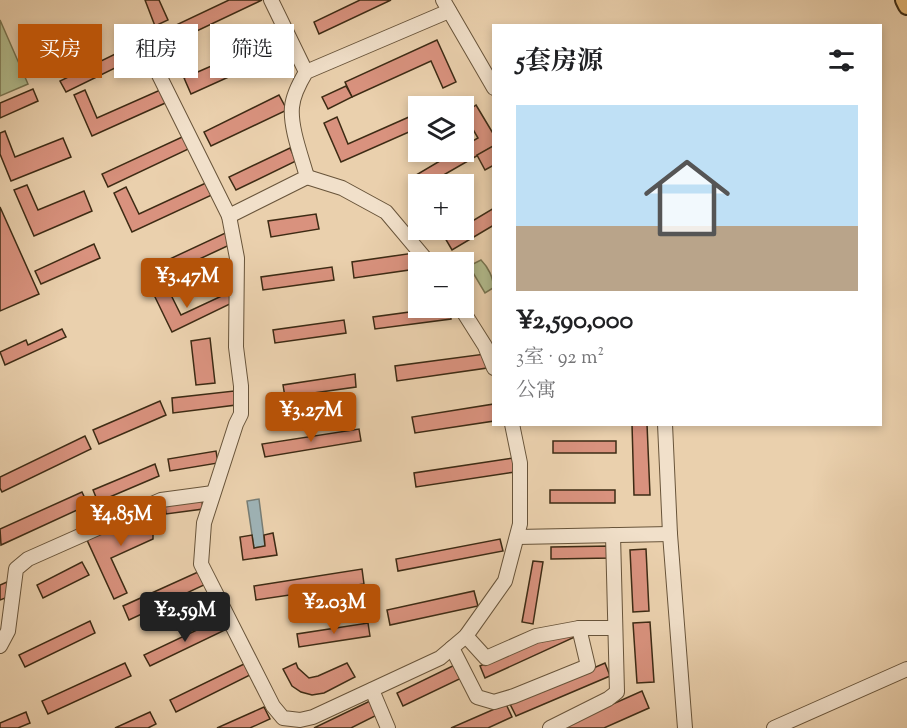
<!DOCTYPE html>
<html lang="zh">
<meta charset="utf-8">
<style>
:root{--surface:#fff;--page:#f6f6f6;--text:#202124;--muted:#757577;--accent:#b45309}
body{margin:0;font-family:"Sorts Mill Goudy","Noto Serif SC",serif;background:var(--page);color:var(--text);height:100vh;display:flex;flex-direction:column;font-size:22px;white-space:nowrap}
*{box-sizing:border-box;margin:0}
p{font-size:20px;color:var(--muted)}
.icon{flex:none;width:33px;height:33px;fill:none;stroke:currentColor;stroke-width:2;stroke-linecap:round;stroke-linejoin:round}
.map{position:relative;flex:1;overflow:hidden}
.panel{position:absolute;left:492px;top:24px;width:390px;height:402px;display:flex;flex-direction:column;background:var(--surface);border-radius:0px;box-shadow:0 3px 9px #0003}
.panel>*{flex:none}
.top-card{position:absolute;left:18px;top:24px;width:384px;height:54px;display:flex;gap:12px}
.tools{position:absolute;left:408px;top:96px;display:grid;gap:12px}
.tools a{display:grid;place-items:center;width:66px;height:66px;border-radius:0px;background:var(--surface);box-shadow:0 3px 9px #0003;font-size:30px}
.price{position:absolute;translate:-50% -51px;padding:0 14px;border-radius:6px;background:var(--accent);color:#fff;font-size:20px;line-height:39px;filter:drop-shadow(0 2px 3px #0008)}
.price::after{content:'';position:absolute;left:50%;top:36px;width:18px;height:14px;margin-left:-9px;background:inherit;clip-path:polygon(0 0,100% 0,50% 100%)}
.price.current{background:#222;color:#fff}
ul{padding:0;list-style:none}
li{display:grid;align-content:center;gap:12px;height:318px;padding:0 24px}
li span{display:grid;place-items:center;height:186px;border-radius:0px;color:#555}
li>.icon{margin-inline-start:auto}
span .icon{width:108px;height:108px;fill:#fffc;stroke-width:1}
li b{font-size:26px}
h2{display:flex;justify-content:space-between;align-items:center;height:72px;padding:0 24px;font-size:26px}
.pill{padding:0 21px;border-radius:0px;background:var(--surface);box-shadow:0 3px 9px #0003;font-size:21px;line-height:54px}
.pill.current{background:var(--accent);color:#fff}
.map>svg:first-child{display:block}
.green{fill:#b2bc8d;stroke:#787450;stroke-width:1.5}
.water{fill:#9eb3b6;stroke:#777d75;stroke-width:1.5}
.building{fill:#d9927e;stroke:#3d2b14;stroke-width:1.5}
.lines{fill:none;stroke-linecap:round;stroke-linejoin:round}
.minor-casing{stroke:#68543a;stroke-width:16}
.major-casing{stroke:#3d2b14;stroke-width:20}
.minor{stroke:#f1e0ca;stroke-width:14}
.major{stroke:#e5b876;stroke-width:16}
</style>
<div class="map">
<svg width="907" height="728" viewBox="0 0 907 728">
<rect width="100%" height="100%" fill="#ead0ad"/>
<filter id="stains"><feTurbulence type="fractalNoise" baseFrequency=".00333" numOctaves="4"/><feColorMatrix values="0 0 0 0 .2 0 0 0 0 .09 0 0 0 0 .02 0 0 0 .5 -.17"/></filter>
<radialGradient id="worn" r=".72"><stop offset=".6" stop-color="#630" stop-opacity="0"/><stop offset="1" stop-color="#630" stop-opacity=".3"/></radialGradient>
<g class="green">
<polygon points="0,20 28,84 0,96"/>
<path d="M481,260C488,267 494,278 493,288L485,293L469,266Z"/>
</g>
<polygon class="water" points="259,499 265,546 254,548 247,501"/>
<g class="building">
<polygon points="145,0 159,0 168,20 155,26"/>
<polygon points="229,0 262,0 163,47 157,34"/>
<polygon points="360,0 391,0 319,34 314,22"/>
<polygon points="287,33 293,48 191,94 184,78"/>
<polygon points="150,37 156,48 66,92 60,81"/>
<polygon points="437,40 456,82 443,88 431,61 352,97 345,82"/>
<polygon points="346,86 352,97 328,109 322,97"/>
<polygon points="167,87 172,100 92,136 74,95 85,90 97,118"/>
<polygon points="33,89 38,101 0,118 0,103"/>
<polygon points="279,95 287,110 211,146 204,132"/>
<polygon points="476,105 494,135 494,146 428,184 418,184 418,191 411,178 455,152 464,152 464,146 478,138 464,114"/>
<polygon points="418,113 418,128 341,162 324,123 337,117 348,144"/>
<polygon points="5,131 15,157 63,138 71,157 11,181 0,154 0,133"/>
<polygon points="193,132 199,144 108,187 102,174"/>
<polygon points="493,146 494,165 485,170 477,155"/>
<polygon points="290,148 296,161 236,190 229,177"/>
<polygon points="208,182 214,194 132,232 114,193 126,187 139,214"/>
<polygon points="27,185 38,210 84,191 92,211 34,236 14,190"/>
<polygon points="0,207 39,294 0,311"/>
<polygon points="494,208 494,225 452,250 445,238 458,230 464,230 464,226"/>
<polygon points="316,214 319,229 271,237 268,221"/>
<polygon points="236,228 238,241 148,283 142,272"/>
<polygon points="94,244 100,258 41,284 35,271"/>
<polygon points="414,253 416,269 354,278 352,262"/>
<polygon points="332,267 334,280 263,290 261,277"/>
<polygon points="167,287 181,315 228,293 232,303 172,332 153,293"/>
<polygon points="439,308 450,308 451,319 375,329 373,317"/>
<polygon points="344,320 346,333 275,343 273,330"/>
<polygon points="62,329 66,337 5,365 0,352 26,340 28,345"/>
<polygon points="210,338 215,383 196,385 191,341"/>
<polygon points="485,354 487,368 397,381 395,366"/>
<polygon points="355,374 356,387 285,397 283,385"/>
<polygon points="234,391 236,405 173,413 172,398"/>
<polygon points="160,401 166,415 99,444 93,430"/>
<polygon points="494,404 494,421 415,433 412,417"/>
<polygon points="632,424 647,424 650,495 634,495"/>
<polygon points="359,429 361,441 265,457 262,444"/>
<polygon points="85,436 91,449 2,492 0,488 0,477"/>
<rect x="553" y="441" width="63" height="12"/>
<polygon points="216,451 218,463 170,471 168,459"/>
<polygon points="513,458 515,472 416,487 414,473"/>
<polygon points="155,464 159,476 98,502 93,490"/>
<rect x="550" y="490" width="65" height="13"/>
<polygon points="82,492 88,505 1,545 0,529"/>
<polygon points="201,493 203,509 166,514 164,498"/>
<polygon points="154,515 161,524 153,530 153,539 111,558 127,593 114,599 87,540 139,516"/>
<polygon points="273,533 277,555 243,560 240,537 252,535 254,548 265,546 264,535"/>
<polygon points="500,539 503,551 398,571 396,559"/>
<polygon points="612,546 612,558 551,559 551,547"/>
<polygon points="646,549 649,611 633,612 630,550"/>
<polygon points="533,561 543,562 533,624 522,622"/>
<polygon points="82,562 89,575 43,598 37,585"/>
<polygon points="362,569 364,584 256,600 254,586"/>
<polygon points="198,572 204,585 129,620 123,606"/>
<polygon points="7,582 13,595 0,600 0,585"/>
<polygon points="474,591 478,606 390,625 387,610"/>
<polygon points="220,619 225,630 150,666 144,655"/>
<polygon points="90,621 95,633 25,667 19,655"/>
<polygon points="650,622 654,682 637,683 633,623"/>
<polygon points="368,623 370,636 299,647 297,634"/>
<polygon points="571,625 577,636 485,678 480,666"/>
<polygon points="465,660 472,673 403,706 397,693"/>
<polygon points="125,663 131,676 48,714 42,701"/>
<polygon points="296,663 298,668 309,678 318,676 347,663 355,677 324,693 312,695 301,692 292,686 283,669"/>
<polygon points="605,663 610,676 516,716 510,704"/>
<polygon points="244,664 250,675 176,712 170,700"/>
<polygon points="642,691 649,708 604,728 559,728"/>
<polygon points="370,701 377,715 351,728 314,728"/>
<polygon points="506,704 512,717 488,728 451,728"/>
<polygon points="264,707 270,719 250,728 217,728"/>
<polygon points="26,712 30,723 18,728 0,728 0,723"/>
<polygon points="150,712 156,724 148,728 115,728"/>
</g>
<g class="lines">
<g class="minor-casing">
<g id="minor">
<polyline points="271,0 306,72"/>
<polyline points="443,0 494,88"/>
<path d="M155,67L229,216L307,177C302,158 290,128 292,107C293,95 300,82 306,72L449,11"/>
<polyline points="307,177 342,188 386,212 428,262"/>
<polyline points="229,216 237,258 236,347 241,386 241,414 236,424 204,523 201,564 273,706 283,718 300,720 313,717 440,658 466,636 505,581 520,524 520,463 512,424"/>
<polyline points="461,308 485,346 494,368"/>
<polyline points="665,424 670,534 685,728"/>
<polyline points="517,537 670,534"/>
<polyline points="466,636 486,658 536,636 579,628"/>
<polyline points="0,646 8,631 16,569 28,559 161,500 213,493"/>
<polyline points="452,648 477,697 494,702 514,696 588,666 579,628 614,628"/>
<polyline points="372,690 388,728"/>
<polyline points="550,728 608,699 617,692 613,535"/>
<polyline points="774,728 907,669"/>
</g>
</g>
<g class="major-casing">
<polyline id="major" points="904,0 907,6"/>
</g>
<use href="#minor" class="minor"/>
<use href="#major" class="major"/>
</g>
<rect width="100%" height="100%" filter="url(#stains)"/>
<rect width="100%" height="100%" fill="url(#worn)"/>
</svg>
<div class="tools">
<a><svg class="icon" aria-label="layers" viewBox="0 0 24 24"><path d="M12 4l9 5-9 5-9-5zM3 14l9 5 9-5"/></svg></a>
<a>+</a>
<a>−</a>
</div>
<b class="price" style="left:187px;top:309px">¥3.47M</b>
<b class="price" style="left:311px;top:443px">¥3.27M</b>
<b class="price" style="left:121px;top:547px">¥4.85M</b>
<b class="price" style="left:334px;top:635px">¥2.03M</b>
<b class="price current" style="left:185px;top:643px">¥2.59M</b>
<div class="top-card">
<a class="pill current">买房</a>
<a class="pill">租房</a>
<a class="pill">筛选</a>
</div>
<section class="panel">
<h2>5套房源<svg class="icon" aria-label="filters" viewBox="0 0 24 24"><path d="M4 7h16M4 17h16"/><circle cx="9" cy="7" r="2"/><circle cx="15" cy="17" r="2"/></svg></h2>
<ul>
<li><span style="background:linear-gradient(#bfe0f5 65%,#b9a48a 0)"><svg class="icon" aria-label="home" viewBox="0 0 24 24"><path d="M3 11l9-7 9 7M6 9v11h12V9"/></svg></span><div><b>¥2,590,000</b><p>3室 · 92 m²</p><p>公寓</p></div></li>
</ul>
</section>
</div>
